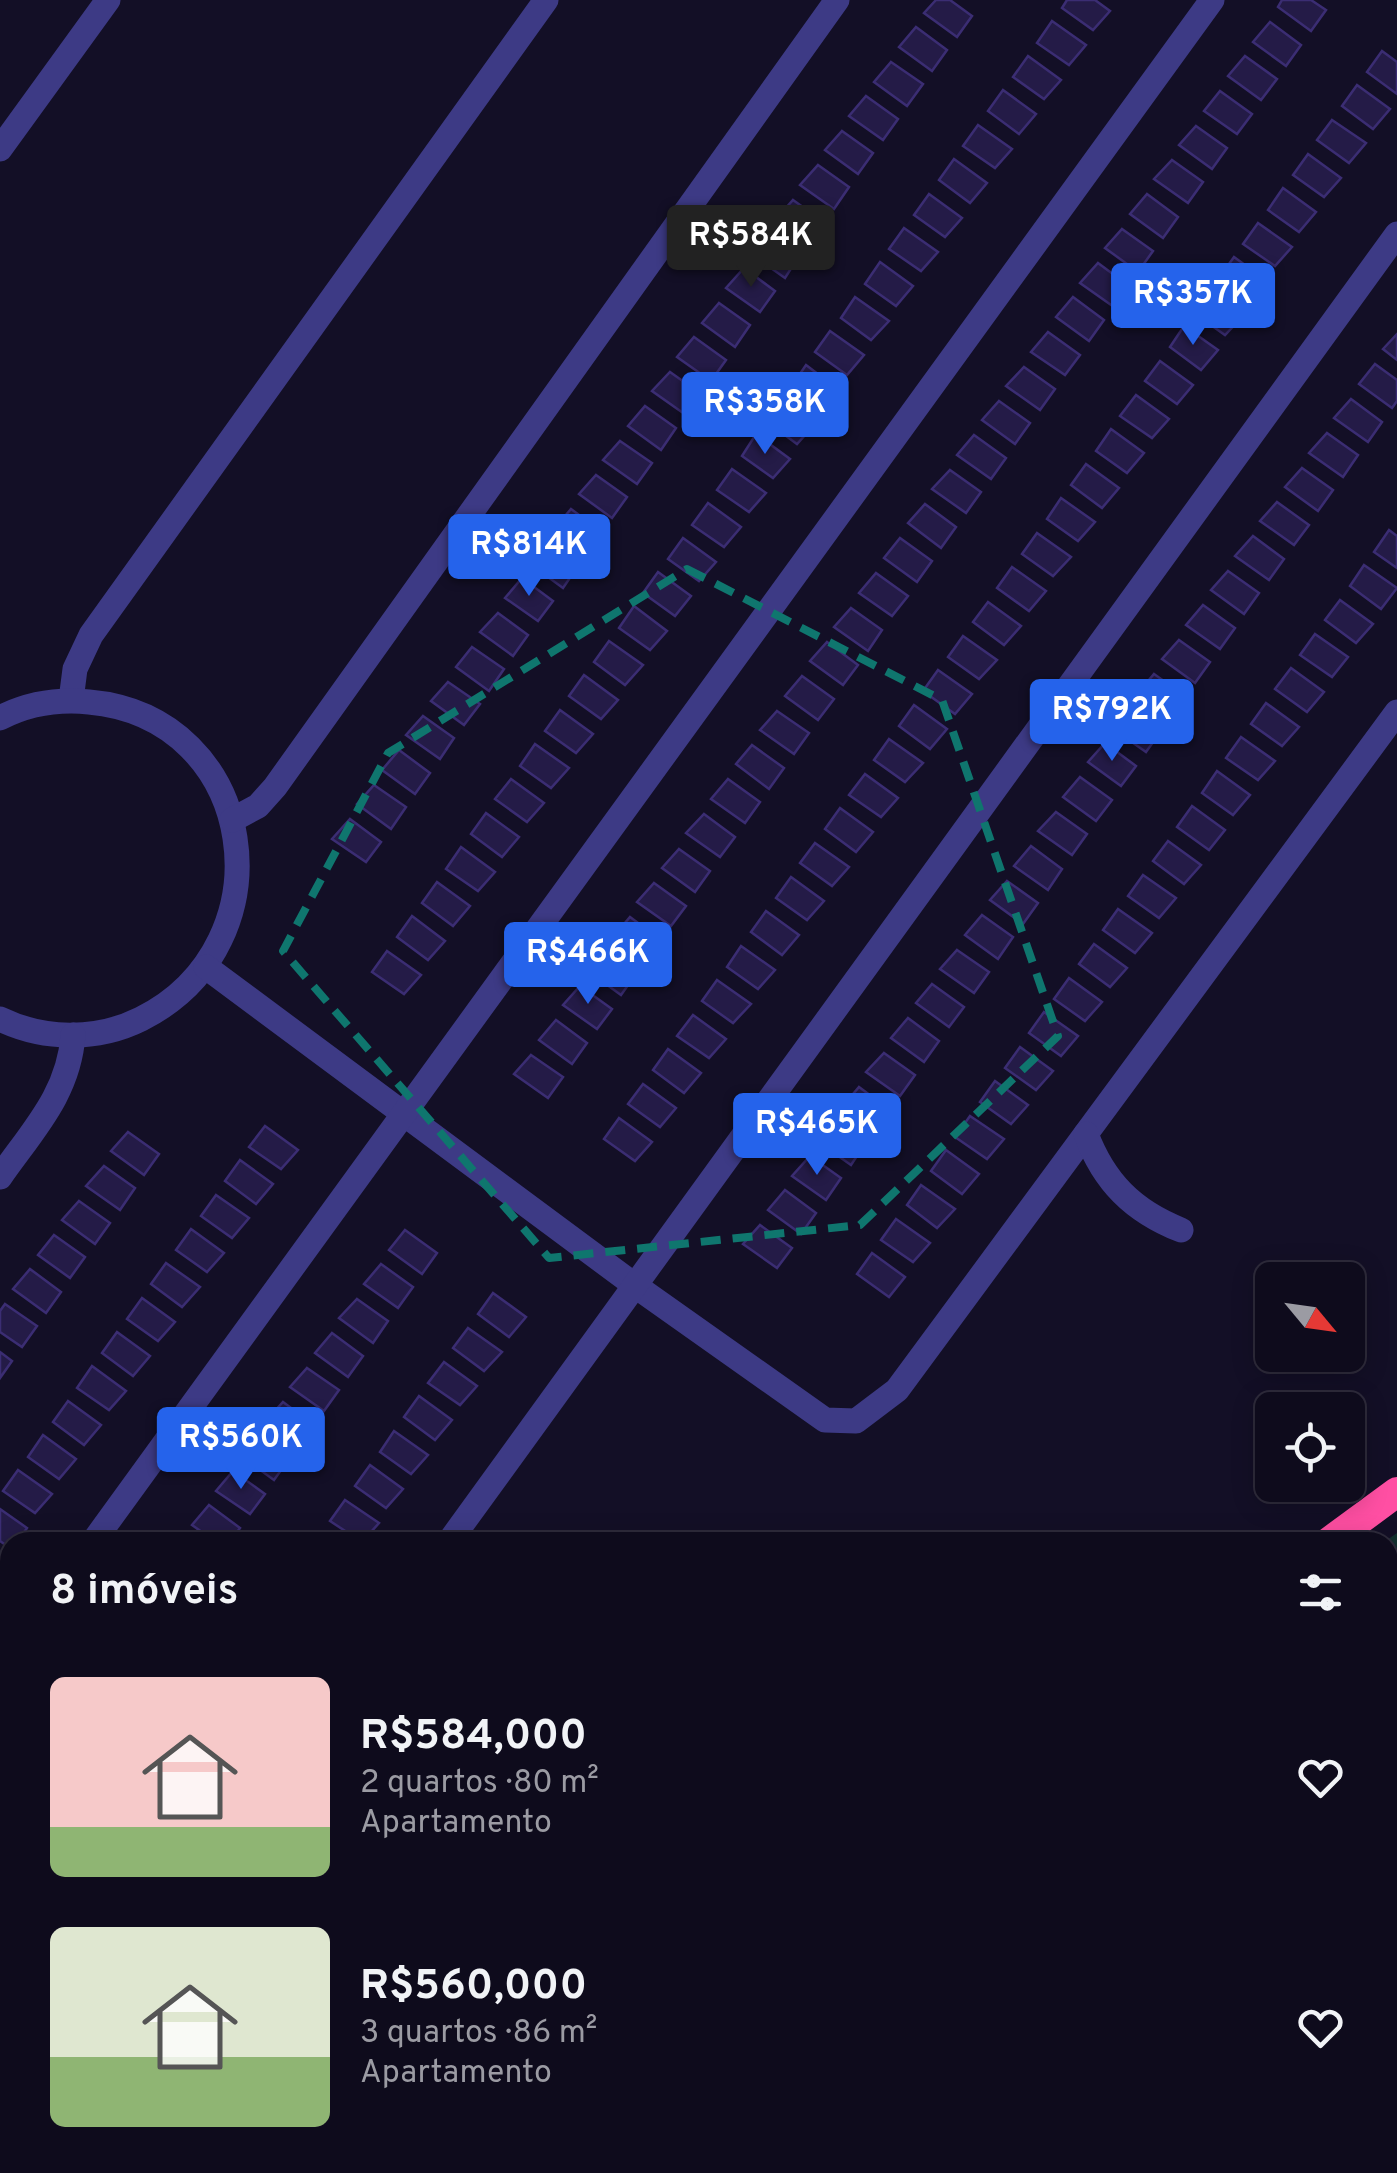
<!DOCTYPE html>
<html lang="pt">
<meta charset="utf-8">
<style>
:root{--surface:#0e0b1c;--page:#171425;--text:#f1f3f6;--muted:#9b9ba3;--line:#2e2b3b;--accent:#2563eb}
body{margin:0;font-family:Overpass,sans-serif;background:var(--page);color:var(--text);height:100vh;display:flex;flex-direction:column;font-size:38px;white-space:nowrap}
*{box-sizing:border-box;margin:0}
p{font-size:32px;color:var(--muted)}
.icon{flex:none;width:55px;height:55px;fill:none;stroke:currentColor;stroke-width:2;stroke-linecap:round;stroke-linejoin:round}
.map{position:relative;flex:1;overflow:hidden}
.details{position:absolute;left:0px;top:1532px;width:1398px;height:642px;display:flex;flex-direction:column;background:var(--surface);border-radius:30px 30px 0 0;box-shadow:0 5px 25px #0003,0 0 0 2px var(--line)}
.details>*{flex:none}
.needle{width:65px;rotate:119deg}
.tools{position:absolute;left:1255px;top:1262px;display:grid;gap:20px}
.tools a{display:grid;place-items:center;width:110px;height:110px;border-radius:15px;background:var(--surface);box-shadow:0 5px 25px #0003,0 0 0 2px var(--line);font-size:50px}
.price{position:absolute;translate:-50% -85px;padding:0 22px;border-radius:10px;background:var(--accent);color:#fff;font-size:32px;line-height:65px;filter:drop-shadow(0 2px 5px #0008)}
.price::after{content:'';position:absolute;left:50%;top:60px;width:30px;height:22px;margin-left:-15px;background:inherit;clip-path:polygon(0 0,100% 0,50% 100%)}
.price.on{background:#222;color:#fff}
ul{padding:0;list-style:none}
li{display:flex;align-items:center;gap:30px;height:250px;padding:0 50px}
li span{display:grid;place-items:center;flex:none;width:280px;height:200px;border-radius:15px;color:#555}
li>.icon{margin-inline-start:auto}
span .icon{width:120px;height:120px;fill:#fffc;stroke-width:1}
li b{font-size:42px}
h2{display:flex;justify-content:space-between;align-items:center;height:120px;padding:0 50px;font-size:42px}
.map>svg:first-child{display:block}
.green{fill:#12302f}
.building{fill:#241b47;stroke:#3b2d73;stroke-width:2.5}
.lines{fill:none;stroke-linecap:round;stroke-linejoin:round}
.street{stroke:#3d3a85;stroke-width:25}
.highway{stroke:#ff4fa3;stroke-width:30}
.marked{fill:none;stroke:#0f766e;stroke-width:8;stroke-dasharray:20 12;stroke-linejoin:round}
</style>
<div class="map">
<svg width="1397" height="2173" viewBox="0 0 1397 2173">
<rect width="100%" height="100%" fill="#130f26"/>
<g class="green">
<polygon points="1397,1533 1397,1613 1388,1620 1388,1542 1384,1542"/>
<polygon points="654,2165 744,2165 736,2173 646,2173"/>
</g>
<g class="building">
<polygon points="936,0 950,0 972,16 957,37 924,13"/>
<polygon points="1067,0 1095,0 1110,11 1093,30 1062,8"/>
<polygon points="1282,0 1311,0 1326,10 1311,31 1278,7"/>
<polygon points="1052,21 1086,45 1069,65 1037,43"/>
<polygon points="1270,22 1301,45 1286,66 1253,42"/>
<polygon points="916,27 947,50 932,71 899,47"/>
<polygon points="1382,51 1397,62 1397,94 1367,72"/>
<polygon points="1028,56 1061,80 1044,99 1013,77"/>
<polygon points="1245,56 1277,79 1261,100 1228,76"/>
<polygon points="891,62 923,84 907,106 874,82"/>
<polygon points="1357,85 1390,109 1373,129 1342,106"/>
<polygon points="1003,90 1036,114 1019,134 988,111"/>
<polygon points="1220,91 1252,114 1237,134 1204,111"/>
<polygon points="866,96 898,119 883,140 849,116"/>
<polygon points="1332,120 1366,143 1349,163 1317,140"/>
<polygon points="978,125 1012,149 995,168 963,146"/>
<polygon points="1196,126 1227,148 1212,169 1179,145"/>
<polygon points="842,131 873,153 858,174 825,150"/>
<polygon points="1308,154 1341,178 1324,197 1293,175"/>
<polygon points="954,159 987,183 970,203 939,180"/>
<polygon points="1172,160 1203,182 1188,203 1154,179"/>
<polygon points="818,165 849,187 834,209 800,185"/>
<polygon points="1283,188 1316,212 1299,232 1268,210"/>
<polygon points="929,194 962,218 945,237 914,215"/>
<polygon points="1147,194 1178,217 1163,238 1130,214"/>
<polygon points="793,200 824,222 809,243 776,219"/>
<polygon points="1258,223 1292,247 1275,266 1243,244"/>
<polygon points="904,228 938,252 921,271 889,249"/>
<polygon points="1122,229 1153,251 1138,272 1105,248"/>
<polygon points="768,234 799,256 785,278 751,254"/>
<polygon points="1234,257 1267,281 1250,301 1219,278"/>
<polygon points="880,262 913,286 896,306 865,284"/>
<polygon points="1098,263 1129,286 1114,307 1080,283"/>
<polygon points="744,268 775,291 760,312 726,288"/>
<polygon points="1209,292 1243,316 1225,335 1194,313"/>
<polygon points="855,297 889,321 871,340 841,318"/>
<polygon points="1073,297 1104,320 1089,341 1056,317"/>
<polygon points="719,303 750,325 735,347 702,323"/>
<polygon points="1184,326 1218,350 1201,370 1170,347"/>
<polygon points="830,331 864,355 847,375 815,352"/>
<polygon points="1048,332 1080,355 1065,375 1031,352"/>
<polygon points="1397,334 1397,360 1383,349"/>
<polygon points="694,337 726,360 711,381 677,357"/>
<polygon points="1160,361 1193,385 1177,404 1145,381"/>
<polygon points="1375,364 1397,380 1397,401 1392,408 1359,384"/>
<polygon points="806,365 839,390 823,409 791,387"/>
<polygon points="1024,367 1055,389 1040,410 1006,386"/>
<polygon points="670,372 701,394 686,415 652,391"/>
<polygon points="1136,395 1169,419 1152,438 1120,416"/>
<polygon points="1351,399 1382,422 1368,442 1334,418"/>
<polygon points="782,400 815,424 797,444 766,421"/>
<polygon points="999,401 1030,423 1015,444 982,420"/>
<polygon points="645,406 676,428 661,450 628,426"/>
<polygon points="1111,429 1144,453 1127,473 1096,451"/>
<polygon points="1327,433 1358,455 1343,477 1309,453"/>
<polygon points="756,434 790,459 773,478 742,456"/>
<polygon points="974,435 1006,458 991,479 957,455"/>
<polygon points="620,441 652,463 637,484 603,460"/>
<polygon points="1086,464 1119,488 1102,508 1071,485"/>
<polygon points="1302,468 1333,490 1318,511 1285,487"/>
<polygon points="732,469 766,493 749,512 717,490"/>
<polygon points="950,470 981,492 966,513 932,489"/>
<polygon points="596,475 627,497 612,518 579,494"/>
<polygon points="1061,498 1095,522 1078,541 1047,519"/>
<polygon points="1277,502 1309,525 1294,545 1260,521"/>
<polygon points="708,503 741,527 724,547 692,525"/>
<polygon points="925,504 956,527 941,548 908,523"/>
<polygon points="571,509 602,532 587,553 554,529"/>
<polygon points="1389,530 1397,536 1397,568 1374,552"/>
<polygon points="1037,533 1071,557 1053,576 1022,554"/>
<polygon points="1253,536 1284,559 1269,580 1235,556"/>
<polygon points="683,538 716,562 699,581 668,559"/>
<polygon points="900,538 932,561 917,582 884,558"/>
<polygon points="546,544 578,566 563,588 529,563"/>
<polygon points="1364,565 1397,588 1381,609 1350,586"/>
<polygon points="1012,567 1046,591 1029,611 997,588"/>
<polygon points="1228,571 1259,593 1244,614 1211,590"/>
<polygon points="658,572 691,596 675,616 643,593"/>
<polygon points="876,573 908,596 892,616 859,593"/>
<polygon points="522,578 553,601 538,621 505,598"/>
<polygon points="1340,600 1373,624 1356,643 1325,620"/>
<polygon points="988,602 1021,626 1004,645 973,622"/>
<polygon points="1203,605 1235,628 1220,649 1186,625"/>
<polygon points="634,606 667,631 650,650 619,628"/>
<polygon points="851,608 882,630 868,651 834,627"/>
<polygon points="498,613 528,635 513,656 480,632"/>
<polygon points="1315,634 1348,657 1332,677 1300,655"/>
<polygon points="963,636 997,660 979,679 948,657"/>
<polygon points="1179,640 1210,662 1195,683 1162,659"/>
<polygon points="609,641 643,665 625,685 594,662"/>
<polygon points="827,642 858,665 843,685 810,661"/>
<polygon points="472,647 504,669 489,691 456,667"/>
<polygon points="1291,668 1324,692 1307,712 1275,689"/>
<polygon points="938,670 972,694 955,714 923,691"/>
<polygon points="1154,674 1185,696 1170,718 1137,694"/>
<polygon points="584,675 618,700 601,719 569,696"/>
<polygon points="802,676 834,699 818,720 785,696"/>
<polygon points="448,682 480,704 464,725 431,701"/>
<polygon points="1266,703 1299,727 1282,746 1251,724"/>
<polygon points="914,705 947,729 930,749 899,726"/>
<polygon points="1129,709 1161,731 1146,752 1112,728"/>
<polygon points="560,710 593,734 576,753 545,731"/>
<polygon points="777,711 809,733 794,754 760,730"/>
<polygon points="423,716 454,738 440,759 406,735"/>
<polygon points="1241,737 1275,761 1258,780 1226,758"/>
<polygon points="889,739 923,763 905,782 874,760"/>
<polygon points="1105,743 1136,766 1121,786 1088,762"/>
<polygon points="535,744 569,768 551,788 520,766"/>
<polygon points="752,745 784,768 769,789 736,764"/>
<polygon points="399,750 430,773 415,794 382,770"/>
<polygon points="1217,771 1250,795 1233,815 1202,793"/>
<polygon points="865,774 898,798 881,817 849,795"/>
<polygon points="1080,777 1112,800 1096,821 1063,797"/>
<polygon points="511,779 544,803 527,822 495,799"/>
<polygon points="728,779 760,802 745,823 711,799"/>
<polygon points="374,785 406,807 391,829 357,804"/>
<polygon points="1192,806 1225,830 1209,850 1177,827"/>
<polygon points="840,808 873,832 856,852 825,829"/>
<polygon points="1056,812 1087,834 1072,855 1038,831"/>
<polygon points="486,813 519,837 502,857 471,834"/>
<polygon points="704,814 735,837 720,857 686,833"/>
<polygon points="350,819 381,842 366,862 332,839"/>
<polygon points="1168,841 1201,865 1184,884 1153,861"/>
<polygon points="815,843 849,867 832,886 800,863"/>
<polygon points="1031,846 1062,869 1048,890 1014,866"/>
<polygon points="461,847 495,872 478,891 446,869"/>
<polygon points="679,849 710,871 695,892 662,868"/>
<polygon points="1143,875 1176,898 1159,918 1128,896"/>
<polygon points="791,877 824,901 807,920 776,898"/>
<polygon points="1007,881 1038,903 1023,924 990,900"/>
<polygon points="437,882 470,906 453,926 422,903"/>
<polygon points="654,883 686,906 671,926 637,902"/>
<polygon points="1118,909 1152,933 1135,953 1103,930"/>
<polygon points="766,911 799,935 782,955 751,932"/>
<polygon points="982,915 1013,937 998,959 965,935"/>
<polygon points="412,916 445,941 428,960 397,937"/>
<polygon points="630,917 661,940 646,961 613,937"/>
<polygon points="1094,944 1127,968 1110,987 1079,964"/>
<polygon points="741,946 775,970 758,989 727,967"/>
<polygon points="957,950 989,972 974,993 940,969"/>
<polygon points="387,951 421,975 404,994 372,972"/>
<polygon points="605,952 636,974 621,995 588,971"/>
<polygon points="1069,978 1102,1002 1085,1021 1054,999"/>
<polygon points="717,980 751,1004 733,1023 702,1001"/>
<polygon points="932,984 964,1007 949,1027 916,1003"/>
<polygon points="580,986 612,1009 597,1029 563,1005"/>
<polygon points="1044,1012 1078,1036 1061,1056 1029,1033"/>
<polygon points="693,1015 726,1039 709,1058 677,1036"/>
<polygon points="908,1018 939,1041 924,1062 891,1038"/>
<polygon points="556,1020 587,1043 572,1064 539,1040"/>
<polygon points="1020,1047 1053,1071 1036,1090 1005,1068"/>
<polygon points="668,1049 701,1073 684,1093 653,1070"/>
<polygon points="884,1053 915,1075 900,1096 866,1072"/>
<polygon points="531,1055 563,1077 548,1098 514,1074"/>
<polygon points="995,1081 1028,1105 1011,1124 980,1102"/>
<polygon points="643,1084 676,1108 660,1127 628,1104"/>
<polygon points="859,1087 890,1110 875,1131 842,1107"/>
<polygon points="970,1116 1004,1139 987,1159 955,1137"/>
<polygon points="619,1118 652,1142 635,1161 604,1139"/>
<polygon points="834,1121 865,1144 851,1165 817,1141"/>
<polygon points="265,1126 298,1150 281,1169 249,1147"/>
<polygon points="128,1132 159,1154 144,1175 111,1151"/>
<polygon points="946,1150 979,1174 962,1194 931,1171"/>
<polygon points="810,1156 841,1178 826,1200 792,1176"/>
<polygon points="240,1160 273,1184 256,1204 225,1181"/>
<polygon points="104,1166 135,1188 120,1210 86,1186"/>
<polygon points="921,1185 955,1209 937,1228 907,1205"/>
<polygon points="785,1190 816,1213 801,1234 768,1210"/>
<polygon points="216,1195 249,1218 232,1238 201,1216"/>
<polygon points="79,1201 110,1223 95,1244 62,1220"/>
<polygon points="896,1219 930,1243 913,1262 881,1240"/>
<polygon points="760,1225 792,1248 777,1268 743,1244"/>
<polygon points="191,1229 224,1253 207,1272 176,1250"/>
<polygon points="405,1230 437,1253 422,1274 389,1250"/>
<polygon points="54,1235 85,1257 70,1278 38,1255"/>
<polygon points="872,1253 905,1277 889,1297 857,1274"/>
<polygon points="166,1263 200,1287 182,1307 151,1284"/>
<polygon points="381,1264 413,1287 398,1308 364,1284"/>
<polygon points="30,1269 61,1292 46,1313 13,1289"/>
<polygon points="493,1293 526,1317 509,1337 478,1314"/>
<polygon points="142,1298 175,1322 158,1341 127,1319"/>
<polygon points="357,1299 388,1321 373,1343 339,1318"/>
<polygon points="5,1304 37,1326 22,1347 0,1332 0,1311"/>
<polygon points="468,1328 502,1352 484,1371 453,1348"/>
<polygon points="117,1332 150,1356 133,1376 102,1353"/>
<polygon points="332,1333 363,1356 348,1377 315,1353"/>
<polygon points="0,1352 12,1361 0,1378"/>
<polygon points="444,1362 477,1386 460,1405 428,1383"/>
<polygon points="92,1366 126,1391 109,1410 77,1388"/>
<polygon points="307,1368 339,1390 324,1411 290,1387"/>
<polygon points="419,1396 452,1420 435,1440 404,1417"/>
<polygon points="68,1401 101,1425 84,1445 53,1422"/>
<polygon points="283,1402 314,1425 299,1446 265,1422"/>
<polygon points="394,1431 428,1455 411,1474 380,1452"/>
<polygon points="43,1435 76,1459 59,1479 28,1457"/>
<polygon points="258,1437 289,1459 274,1480 241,1456"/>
<polygon points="370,1465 403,1489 386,1508 355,1486"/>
<polygon points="18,1470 52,1494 35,1513 3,1491"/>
<polygon points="233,1471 265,1494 250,1514 216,1491"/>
<polygon points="345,1500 379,1523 362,1542 330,1521"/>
<polygon points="209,1505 240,1528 230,1542 216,1542 192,1525"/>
<polygon points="0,1509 27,1528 19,1540 10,1542 10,1548 0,1541"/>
<polygon points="10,1784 10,1811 0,1804 0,1793"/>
<polygon points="0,1825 10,1832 10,1850 4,1859 0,1857"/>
<polygon points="0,1982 10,1988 10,2020 0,2013"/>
</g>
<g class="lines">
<g class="street">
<polyline points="0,149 108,0"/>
<polyline points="71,700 75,669 91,635 546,0"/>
<path d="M0,718C27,704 58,699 89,702C259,717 291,944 141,1019C97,1041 43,1040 0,1019"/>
<polyline points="232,820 258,806 275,787 837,0"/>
<polyline points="206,967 637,1287 825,1420 856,1421 897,1390 1397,712"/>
<path d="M1086,1134C1104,1182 1133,1211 1181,1230"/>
<path d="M0,1177C32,1131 69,1094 73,1035"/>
<polyline points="93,1542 1212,0"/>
<polyline points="449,1542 1397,234"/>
<polyline points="0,1671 10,1657"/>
<polyline points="0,2153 10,2139"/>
</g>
<g class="highway">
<polyline points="1329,1542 1397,1492"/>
<polyline points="1388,1648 1397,1641"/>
<polyline points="599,2173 607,2165"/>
<polyline points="768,2173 777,2165"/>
</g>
</g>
<path class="marked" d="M687,569L942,700L1058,1036L860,1225L549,1258L283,951L388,753Z"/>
</svg>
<div class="tools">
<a><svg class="needle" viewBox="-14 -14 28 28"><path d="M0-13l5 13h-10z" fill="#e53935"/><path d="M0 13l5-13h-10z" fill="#9b9ba3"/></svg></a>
<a><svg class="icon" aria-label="locate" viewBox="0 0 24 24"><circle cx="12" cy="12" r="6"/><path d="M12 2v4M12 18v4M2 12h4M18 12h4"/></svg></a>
</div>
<b class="price on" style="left:751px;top:290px">R$584K</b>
<b class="price" style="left:1193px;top:348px">R$357K</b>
<b class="price" style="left:765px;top:457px">R$358K</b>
<b class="price" style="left:529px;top:599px">R$814K</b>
<b class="price" style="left:1112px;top:764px">R$792K</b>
<b class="price" style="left:588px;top:1007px">R$466K</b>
<b class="price" style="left:817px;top:1178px">R$465K</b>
<b class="price" style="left:241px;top:1492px">R$560K</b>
<section class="details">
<h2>8 imóveis<svg class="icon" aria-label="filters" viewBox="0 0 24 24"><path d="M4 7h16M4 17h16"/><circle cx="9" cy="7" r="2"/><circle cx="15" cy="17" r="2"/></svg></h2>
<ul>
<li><span style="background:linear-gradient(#f6c9c9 75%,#8fb573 0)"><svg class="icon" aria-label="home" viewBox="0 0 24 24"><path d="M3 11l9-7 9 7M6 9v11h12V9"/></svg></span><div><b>R$584,000</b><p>2 quartos · 80 m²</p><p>Apartamento</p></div><svg class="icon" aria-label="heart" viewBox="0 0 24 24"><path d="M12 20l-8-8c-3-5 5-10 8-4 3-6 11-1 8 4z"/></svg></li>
<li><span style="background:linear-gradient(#dfe7d0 65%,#8fb573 0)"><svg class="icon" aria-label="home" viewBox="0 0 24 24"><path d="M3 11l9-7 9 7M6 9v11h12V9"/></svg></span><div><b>R$560,000</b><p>3 quartos · 86 m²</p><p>Apartamento</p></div><svg class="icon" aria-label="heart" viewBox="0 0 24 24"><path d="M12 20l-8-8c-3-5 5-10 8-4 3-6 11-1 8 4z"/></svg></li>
</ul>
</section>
</div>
